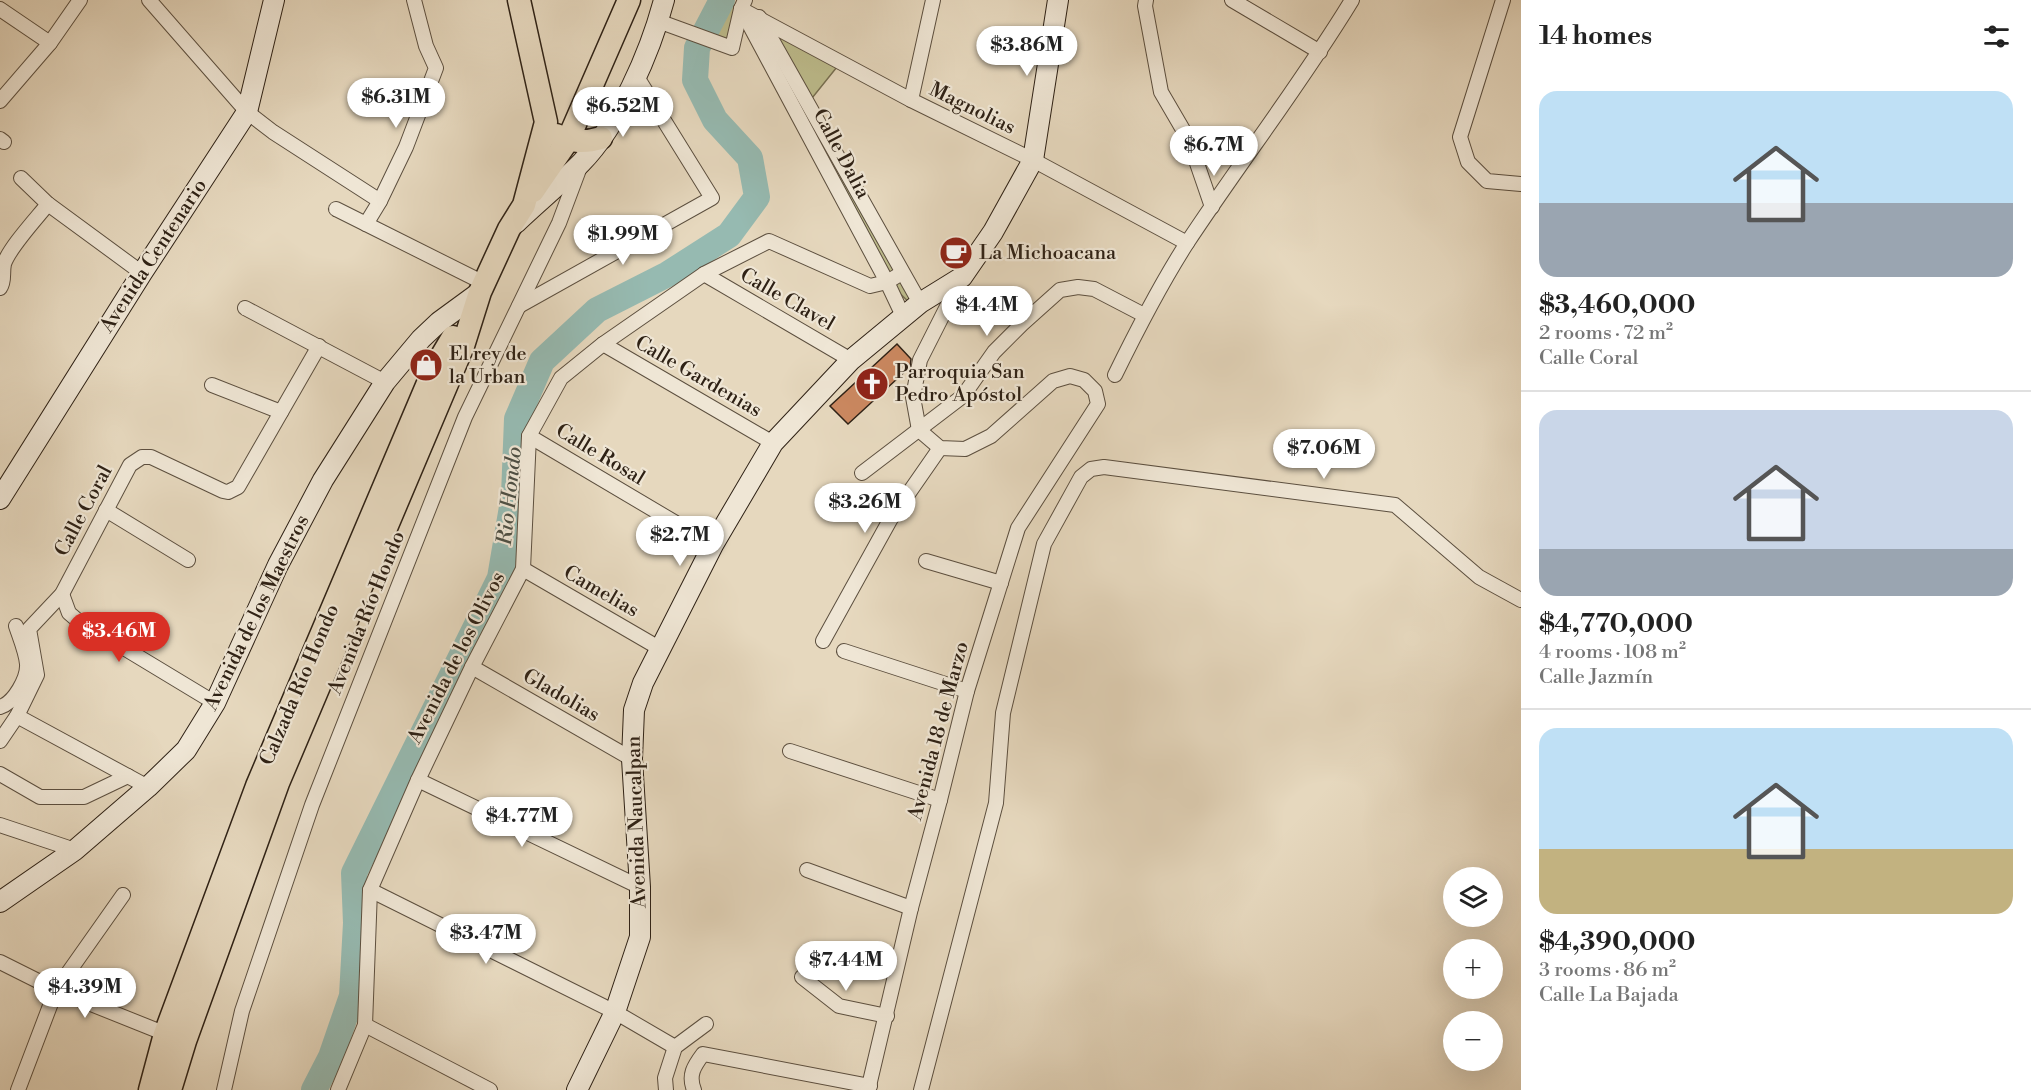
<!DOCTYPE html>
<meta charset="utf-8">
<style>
:root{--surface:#fff;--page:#f2f2f2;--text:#222;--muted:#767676;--line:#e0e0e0;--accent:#d93025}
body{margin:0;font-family:"Libre Bodoni",serif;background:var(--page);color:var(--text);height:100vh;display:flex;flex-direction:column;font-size:22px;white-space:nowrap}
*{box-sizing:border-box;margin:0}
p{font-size:20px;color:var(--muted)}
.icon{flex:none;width:33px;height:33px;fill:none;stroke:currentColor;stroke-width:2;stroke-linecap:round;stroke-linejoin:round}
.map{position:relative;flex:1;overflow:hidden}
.side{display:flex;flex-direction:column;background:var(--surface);width:510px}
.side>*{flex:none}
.controls{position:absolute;left:1443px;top:867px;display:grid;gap:12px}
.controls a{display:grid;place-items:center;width:60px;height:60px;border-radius:50%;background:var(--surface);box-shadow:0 6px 24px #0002;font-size:30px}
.price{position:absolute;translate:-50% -51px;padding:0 14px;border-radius:21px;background:#fff;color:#222;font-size:20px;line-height:39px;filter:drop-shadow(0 2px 3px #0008)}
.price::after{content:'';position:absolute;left:50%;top:36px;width:18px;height:14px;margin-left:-9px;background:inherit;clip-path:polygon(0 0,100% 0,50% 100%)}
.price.active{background:var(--accent);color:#fff}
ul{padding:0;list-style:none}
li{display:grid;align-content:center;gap:12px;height:318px;padding:0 18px}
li+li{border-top:2px solid var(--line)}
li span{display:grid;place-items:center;height:186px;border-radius:18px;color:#555}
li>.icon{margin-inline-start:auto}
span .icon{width:108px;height:108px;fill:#fffc;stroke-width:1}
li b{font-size:26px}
h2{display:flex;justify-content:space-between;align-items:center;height:72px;padding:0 18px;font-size:26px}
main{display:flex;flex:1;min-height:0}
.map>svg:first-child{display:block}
.green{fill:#bdbc8c;stroke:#766e50;stroke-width:1.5}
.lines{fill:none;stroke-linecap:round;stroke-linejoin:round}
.river{stroke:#96bab1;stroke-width:26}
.building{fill:#cb8860;stroke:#2e2115;stroke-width:1.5}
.street-casing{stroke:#5c4f3f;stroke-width:16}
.secondary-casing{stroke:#2e2115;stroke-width:22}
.primary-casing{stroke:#2e2115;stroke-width:25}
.street{stroke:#efe6d5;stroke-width:14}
.secondary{stroke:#efe6d5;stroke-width:20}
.primary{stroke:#e6d8be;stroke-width:22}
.labels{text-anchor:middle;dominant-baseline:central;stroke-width:4.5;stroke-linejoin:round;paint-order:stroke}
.street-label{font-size:20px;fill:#2e2115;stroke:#efe6d5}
.poi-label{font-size:20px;fill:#2e2115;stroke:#efe6d5;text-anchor:start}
.water-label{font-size:21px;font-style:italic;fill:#4d4f44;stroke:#efe6d5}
</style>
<main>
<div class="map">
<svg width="1521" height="1090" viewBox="0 0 1521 1090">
<rect width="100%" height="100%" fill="#e6d8be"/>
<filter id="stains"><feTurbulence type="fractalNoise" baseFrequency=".00333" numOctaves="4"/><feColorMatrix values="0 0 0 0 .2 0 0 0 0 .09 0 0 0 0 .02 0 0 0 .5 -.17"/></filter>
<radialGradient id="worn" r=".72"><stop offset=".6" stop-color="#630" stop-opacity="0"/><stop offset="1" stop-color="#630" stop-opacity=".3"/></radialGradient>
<polygon class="green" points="721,1 741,9 841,62 808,103 916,309 887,281 742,10 732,48 704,38"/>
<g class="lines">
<polyline class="river" points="314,1090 331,1057 352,996 356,923 354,873 500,578 514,495 517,419 542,361 597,310 668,274 729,235 757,197 750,158 715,120 695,80 697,48 722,0"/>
</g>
<polygon class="building" points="897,344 911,359 910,367 848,424 830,406"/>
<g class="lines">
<g class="street-casing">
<g id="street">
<polyline points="149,0 247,112 273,132 380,201 366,224 484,283"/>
<polyline points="1146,0 1145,6 1161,92 1189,140 1212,207"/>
<polyline points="1232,0 1320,52"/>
<polyline points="1503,0 1460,137 1468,162 1487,181 1521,184"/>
<polyline points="0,9 50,43"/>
<polyline points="741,9 911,100 1033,160 1187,243"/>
<polyline points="741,9 887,282 904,318"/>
<polyline points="759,17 920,303"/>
<polyline points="658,21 732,48 741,9 745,0"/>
<polyline points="911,100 933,0"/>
<polyline points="0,101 50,43 80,0"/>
<polyline points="0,139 4,142"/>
<polyline points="21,178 48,204 142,273"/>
<polyline points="380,201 406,147 436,68 426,46 414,0"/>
<polyline points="336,209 366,224"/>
<polyline points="704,274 851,360"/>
<path d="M0,288C5,281 2,273 4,264C9,248 36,219 48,204"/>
<polyline points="519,306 712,198 637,77"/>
<polyline points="245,308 385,382"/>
<polyline points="603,344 773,443"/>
<path d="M1115,375C1137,330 1160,285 1187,243C1241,161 1301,84 1352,0"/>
<polyline points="212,385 281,412"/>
<polyline points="529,436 713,545"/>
<polyline points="862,473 963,396 994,352 1022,324 1060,290 1078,287 1094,289 1144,315"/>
<polyline points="106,510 188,560"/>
<polyline points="926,561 1001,583"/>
<polyline points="523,569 659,648"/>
<polyline points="62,594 69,613 76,619 215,703"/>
<polyline points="823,641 890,520 940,448"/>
<polyline points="844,651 967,691"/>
<polyline points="472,667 632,759"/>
<path d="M0,707C14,703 28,678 27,664C26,652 20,638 16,626"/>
<polyline points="17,716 148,787"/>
<polyline points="0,741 17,716 37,675 29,629 62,594 130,465 142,457 151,457 223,491 228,492 238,487 319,346"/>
<polyline points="790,751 940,800"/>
<polyline points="0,774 40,797 84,797 128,776"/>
<polyline points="418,780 640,887"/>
<polyline points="0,825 75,850"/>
<polyline points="807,870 911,908"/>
<polyline points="370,890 615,1012 675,1047"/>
<polyline points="0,962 56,990 171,1036"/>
<polyline points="802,977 839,1006 887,1016"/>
<polyline points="365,1025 490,1090"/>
<polyline points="18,1090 56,990 123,895"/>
<polyline points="224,1090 242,1011 312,805 465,417 559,223 580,167"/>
<polyline points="338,1090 365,1025 370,890 418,780 472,667 523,569 529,436 561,378 603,344 704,274 769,241 870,286 887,282 902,273"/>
<polyline points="666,1090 665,1078 675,1047 706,1024"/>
<path d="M694,1090C688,1075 694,1066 703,1054L870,1086"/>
<polyline points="868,1090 911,908 940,800 967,691 1018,528 1098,404 1095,391 1084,380 1070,376 1053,381 991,436 965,449 940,448 919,430 913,397 920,360 961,279"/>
<polyline points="921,1090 996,803 1003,713 1044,544 1081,477 1091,469 1104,467 1395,505 1479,577 1521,600"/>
</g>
</g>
<g class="secondary-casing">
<g id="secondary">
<path d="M516,223C537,203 560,184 581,163C619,124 650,53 664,0"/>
<polyline points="0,499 142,273 247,112 274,0"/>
<polyline points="0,902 75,850 148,787 186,750 215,703 278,565 323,480 385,382 421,339 439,322 480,292"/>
<polyline points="577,1090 615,1012 640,937 640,887 632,759 634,710 643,683 713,545 773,443 851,360 920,303 962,277 993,232 1033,160 1058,0"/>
</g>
</g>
<g class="primary-casing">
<g id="primary">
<path d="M556,135C573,142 584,143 601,138"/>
<polyline points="533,191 568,140 629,0"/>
<polyline points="150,1090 165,1034 257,786 434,369 453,337"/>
<polyline points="170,1090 185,1041 278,783 463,346 480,292 509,229 524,205 546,122 519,0"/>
</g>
</g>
<use href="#street" class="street"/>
<use href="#secondary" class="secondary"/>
<use href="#primary" class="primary"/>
</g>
<defs>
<g id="cafe-disc" transform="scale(1.725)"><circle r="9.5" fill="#8f2418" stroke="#efe6d5"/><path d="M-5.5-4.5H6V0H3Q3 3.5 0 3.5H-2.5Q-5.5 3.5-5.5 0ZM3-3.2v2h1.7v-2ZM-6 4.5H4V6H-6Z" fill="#fff"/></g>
<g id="shop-disc" transform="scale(1.725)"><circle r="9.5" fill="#8f2418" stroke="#efe6d5"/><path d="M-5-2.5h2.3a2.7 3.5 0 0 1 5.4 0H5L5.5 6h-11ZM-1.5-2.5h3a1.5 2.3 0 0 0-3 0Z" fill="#fff"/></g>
<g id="church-disc" transform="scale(1.725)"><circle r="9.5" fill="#8f2418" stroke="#efe6d5"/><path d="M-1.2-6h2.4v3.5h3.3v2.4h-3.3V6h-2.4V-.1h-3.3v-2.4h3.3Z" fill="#fff"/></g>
</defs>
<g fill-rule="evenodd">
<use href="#cafe-disc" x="956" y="253"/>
<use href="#shop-disc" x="426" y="365"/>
<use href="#church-disc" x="872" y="384"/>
</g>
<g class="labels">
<g class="street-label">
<text transform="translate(972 109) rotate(26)">Magnolias</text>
<text transform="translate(841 154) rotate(62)">Calle Dalia</text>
<text transform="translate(154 256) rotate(-57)">Avenida Centenario</text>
<text transform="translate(787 300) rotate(30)">Calle Clavel</text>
<text transform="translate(698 377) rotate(30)">Calle Gardenias</text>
<text transform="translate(600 455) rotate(31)">Calle Rosal</text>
<text transform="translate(84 511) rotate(-62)">Calle Coral</text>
<text transform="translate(601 592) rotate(30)">Camelias</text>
<text transform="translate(257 613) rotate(-64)">Avenida de los Maestros</text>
<text transform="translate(367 613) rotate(-68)">Avenida Río Hondo</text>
<text transform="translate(457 658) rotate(-63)">Avenida de los Olivos</text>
<text transform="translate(300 685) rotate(-67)">Calzada Río Hondo</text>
<text transform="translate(561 696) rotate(30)">Gladolias</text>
<text transform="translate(939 731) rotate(-75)">Avenida 18 de Marzo</text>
<text transform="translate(637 822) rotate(-92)">Avenida Naucalpan</text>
</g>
<g class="poi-label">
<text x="979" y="253">La Michoacana</text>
<text x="449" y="354">El rey de<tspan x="449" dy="23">la Urban</tspan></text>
<text x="895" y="372">Parroquia San<tspan x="895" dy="23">Pedro Apóstol</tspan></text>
</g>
<g class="water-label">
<text transform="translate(510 496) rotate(-84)">Rio Hondo</text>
</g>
</g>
<rect width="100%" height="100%" filter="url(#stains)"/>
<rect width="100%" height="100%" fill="url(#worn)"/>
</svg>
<div class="controls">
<a><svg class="icon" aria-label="layers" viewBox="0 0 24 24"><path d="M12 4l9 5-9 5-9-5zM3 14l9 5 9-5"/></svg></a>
<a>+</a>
<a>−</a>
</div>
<b class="price" style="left:1027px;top:77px">$3.86M</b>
<b class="price" style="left:396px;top:129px">$6.31M</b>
<b class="price" style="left:623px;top:138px">$6.52M</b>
<b class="price" style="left:1214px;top:177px">$6.7M</b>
<b class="price" style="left:623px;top:266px">$1.99M</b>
<b class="price" style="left:987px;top:337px">$4.4M</b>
<b class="price" style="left:1324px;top:480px">$7.06M</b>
<b class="price" style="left:865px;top:534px">$3.26M</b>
<b class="price" style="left:680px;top:567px">$2.7M</b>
<b class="price active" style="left:119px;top:663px">$3.46M</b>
<b class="price" style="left:522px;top:848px">$4.77M</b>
<b class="price" style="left:486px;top:965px">$3.47M</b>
<b class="price" style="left:846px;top:992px">$7.44M</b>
<b class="price" style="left:85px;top:1019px">$4.39M</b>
</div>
<section class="side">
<h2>14 homes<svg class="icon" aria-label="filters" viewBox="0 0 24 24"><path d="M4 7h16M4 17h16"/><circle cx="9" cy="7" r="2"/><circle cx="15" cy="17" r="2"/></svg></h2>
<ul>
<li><span style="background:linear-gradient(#bfe0f5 60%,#9aa5b1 0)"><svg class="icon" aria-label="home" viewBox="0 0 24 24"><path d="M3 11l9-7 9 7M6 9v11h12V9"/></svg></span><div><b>$3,460,000</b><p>2 rooms · 72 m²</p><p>Calle Coral</p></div></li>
<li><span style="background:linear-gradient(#c9d6e8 75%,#9aa5b1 0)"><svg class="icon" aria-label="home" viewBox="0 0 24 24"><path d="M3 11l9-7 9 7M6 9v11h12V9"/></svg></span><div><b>$4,770,000</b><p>4 rooms · 108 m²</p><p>Calle Jazmín</p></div></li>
<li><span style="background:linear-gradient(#bfe0f5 65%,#c2b280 0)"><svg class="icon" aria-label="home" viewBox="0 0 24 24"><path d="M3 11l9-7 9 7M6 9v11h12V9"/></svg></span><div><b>$4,390,000</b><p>3 rooms · 86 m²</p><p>Calle La Bajada</p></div></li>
</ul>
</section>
</main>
